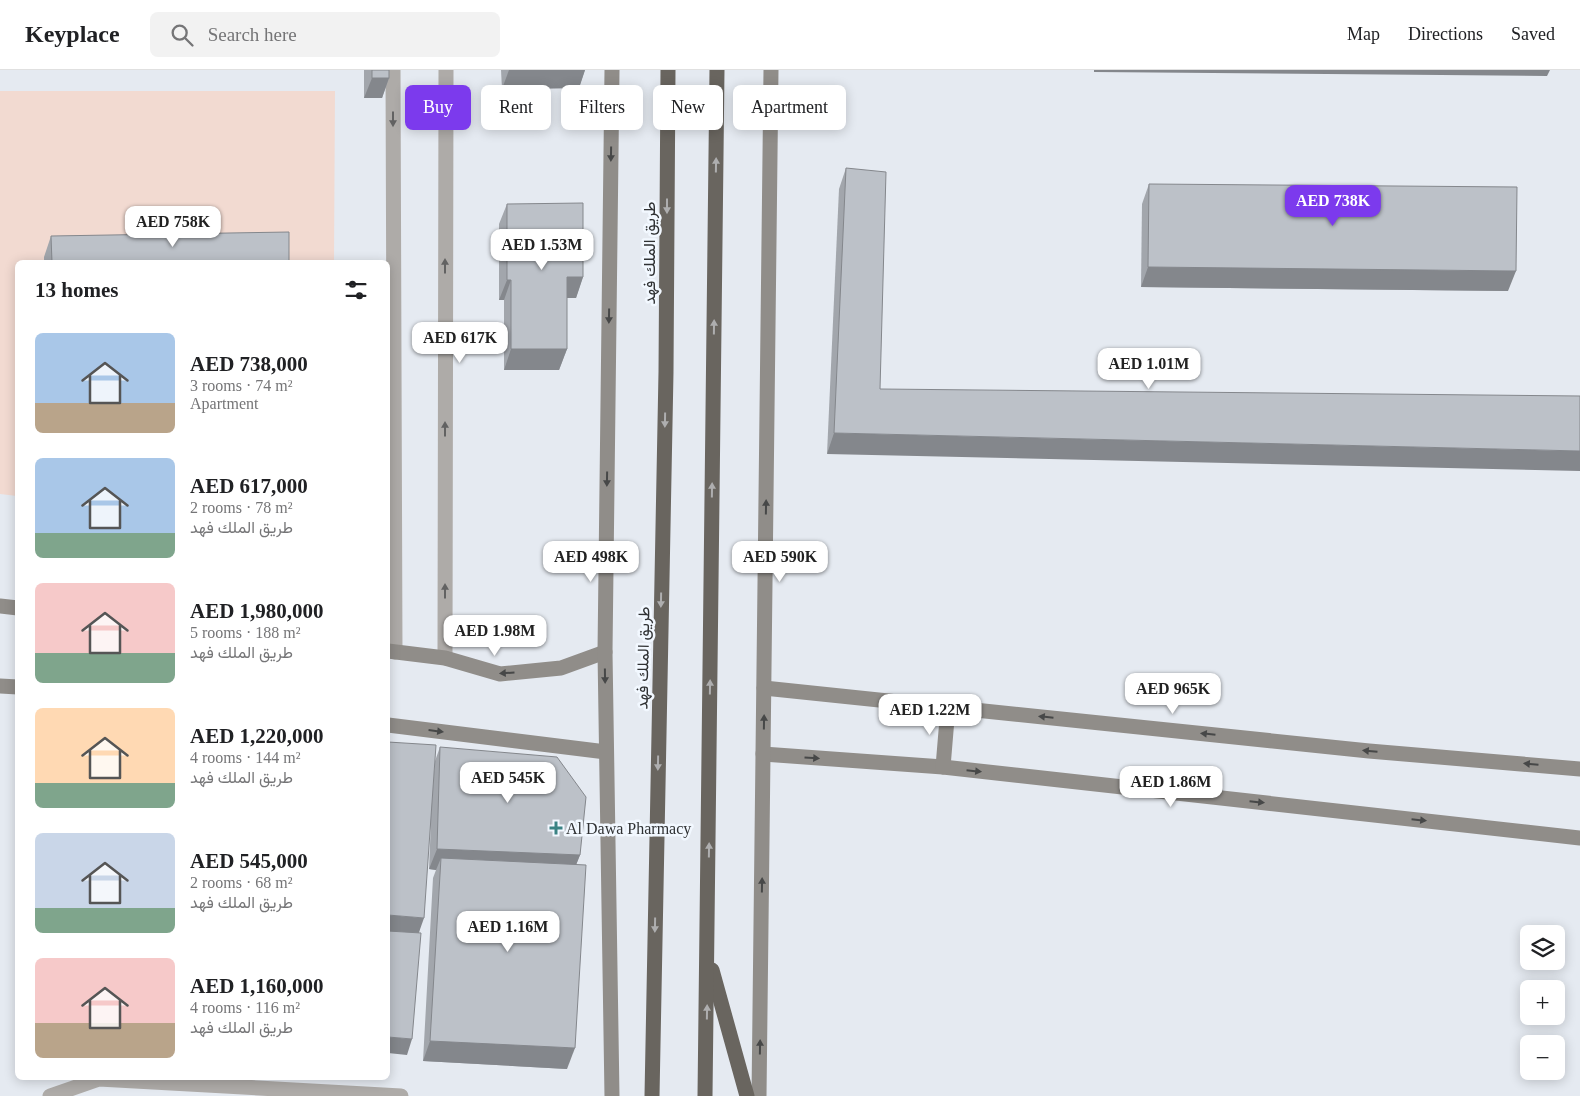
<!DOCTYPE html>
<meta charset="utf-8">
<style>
:root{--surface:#fff;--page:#f2f2f2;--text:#202124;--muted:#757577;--line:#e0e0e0;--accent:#7c3aed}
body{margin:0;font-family:"Times New Roman",Vazirmatn,serif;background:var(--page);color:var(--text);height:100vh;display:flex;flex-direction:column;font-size:19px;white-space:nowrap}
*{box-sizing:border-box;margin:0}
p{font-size:16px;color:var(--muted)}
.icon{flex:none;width:28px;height:28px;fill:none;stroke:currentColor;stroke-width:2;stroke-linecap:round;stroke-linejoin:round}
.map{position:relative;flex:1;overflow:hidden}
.drawer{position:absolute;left:15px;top:190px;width:375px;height:820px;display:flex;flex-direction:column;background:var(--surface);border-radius:8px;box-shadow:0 2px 12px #0003}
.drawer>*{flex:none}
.guide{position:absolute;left:405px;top:15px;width:475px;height:45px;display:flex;gap:10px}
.fabs{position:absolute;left:1520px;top:855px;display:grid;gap:10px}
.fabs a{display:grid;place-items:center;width:45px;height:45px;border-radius:8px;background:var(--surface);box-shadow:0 2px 12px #0003;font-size:25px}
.price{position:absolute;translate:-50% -42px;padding:0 11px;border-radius:10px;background:#fff;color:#222;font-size:16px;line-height:32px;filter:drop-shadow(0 1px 2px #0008)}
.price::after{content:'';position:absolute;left:50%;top:30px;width:15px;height:11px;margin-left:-8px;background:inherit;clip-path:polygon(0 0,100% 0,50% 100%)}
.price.current{background:var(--accent);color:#fff}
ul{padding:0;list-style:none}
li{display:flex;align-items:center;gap:15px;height:125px;padding:0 20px}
li span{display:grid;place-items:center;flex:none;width:140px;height:100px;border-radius:8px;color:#555}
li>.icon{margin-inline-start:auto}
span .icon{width:60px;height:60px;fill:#fffc;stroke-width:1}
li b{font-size:21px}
h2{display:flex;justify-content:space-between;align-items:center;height:60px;padding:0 20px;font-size:21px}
.tag{padding:0 18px;border-radius:8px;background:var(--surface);box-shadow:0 2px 12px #0003;font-size:18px;line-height:45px}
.tag.current{background:var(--accent);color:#fff}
header{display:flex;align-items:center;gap:30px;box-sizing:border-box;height:70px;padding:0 25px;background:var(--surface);border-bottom:1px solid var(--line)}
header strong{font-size:24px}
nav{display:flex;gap:28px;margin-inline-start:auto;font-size:18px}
.search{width:350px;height:45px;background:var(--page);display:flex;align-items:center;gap:12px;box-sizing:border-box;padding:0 18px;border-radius:8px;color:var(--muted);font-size:19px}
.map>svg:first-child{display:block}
.commercial{fill:#f2dad1}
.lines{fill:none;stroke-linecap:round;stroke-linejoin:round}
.street{stroke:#aeaba8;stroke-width:15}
.secondary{stroke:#908d89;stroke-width:15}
.highway{stroke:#69655f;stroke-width:15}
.wall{fill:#a2a6ac}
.shaded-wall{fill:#84878c}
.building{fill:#bcc1c8;stroke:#84878c}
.oneway{fill:#626262}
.oneway2{fill:#474848}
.oneway3{fill:#aeaeaf}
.poi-dot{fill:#3a8384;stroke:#f2f8ff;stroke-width:2}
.labels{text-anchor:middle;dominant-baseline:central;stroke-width:5;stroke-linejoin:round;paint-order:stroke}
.street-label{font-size:16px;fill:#2f3133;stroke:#f2f8ff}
.poi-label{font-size:16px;fill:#2f3133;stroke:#f2f8ff;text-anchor:start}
</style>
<header>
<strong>Keyplace</strong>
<div class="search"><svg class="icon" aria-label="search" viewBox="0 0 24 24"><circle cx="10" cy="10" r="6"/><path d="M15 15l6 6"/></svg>Search here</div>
<nav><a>Map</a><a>Directions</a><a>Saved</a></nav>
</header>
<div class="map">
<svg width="1580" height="1026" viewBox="0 0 1580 1026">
<rect width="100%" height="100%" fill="#e5eaf1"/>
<polygon class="commercial" points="0,21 335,21 334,192 18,192 17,426 0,424"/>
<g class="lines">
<g class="street">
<polyline points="393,0 395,582"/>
<polyline points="445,588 446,0"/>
<polyline points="50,1026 99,1009 401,1026"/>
</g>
<g class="secondary">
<polyline points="0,536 18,538"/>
<polyline points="388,581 445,588 500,604 561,598 605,582"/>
<polyline points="0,616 18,617"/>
<polyline points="764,618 1369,681 1580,699"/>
<polyline points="388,655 606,682"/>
<polyline points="763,684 943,697 1580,768"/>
<polyline points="943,697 948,637"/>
<polyline points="612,1026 605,582 612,0"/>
<polyline points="759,1026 771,0"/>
</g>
<g class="highway">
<polyline points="712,900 747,1026"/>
<polyline points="652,1026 666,302 668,0"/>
<polyline points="705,1026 717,0"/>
</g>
</g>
<g class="wall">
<polygon points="364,0 389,0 389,8 382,28 364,28"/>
<polygon points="501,0 585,0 579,18 502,19"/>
<polygon points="846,98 880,319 827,384 839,119"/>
<polygon points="1149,114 1508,221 1141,217 1142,134"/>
<polygon points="507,134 583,207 576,228 567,228 567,279 559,300 504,300 504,230 499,230 499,154"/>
<polygon points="51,166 289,192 44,192 44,187"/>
<polygon points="440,677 580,785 576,795 567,999 423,991 433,808 436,800 429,799 431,751 419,863 407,985 435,691"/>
</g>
<g class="shaded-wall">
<polygon points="509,0 585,0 579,18 502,19"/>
<polygon points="1094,0 1550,0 1547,6 1094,2"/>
<polygon points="372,8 389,8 382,28 364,28"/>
<polygon points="1148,197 1516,201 1508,221 1141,217"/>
<polygon points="567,207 583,207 576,228 560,228"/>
<polygon points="507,210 511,210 504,230 499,230"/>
<polygon points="511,279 567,279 559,300 504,300"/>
<polygon points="834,363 1580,381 1580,401 827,384"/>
<polygon points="437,779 580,785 572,805 441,788 436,800 429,799"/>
<polygon points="388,845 424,848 417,868 388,866"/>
<polygon points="388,967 412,969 407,985 388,983"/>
<polygon points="430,971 575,978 567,999 423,991"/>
</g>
<g class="building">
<rect x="372" y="0" width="17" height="8"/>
<polygon points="846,98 886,102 880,319 1580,326 1580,381 834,363"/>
<polygon points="1149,114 1517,117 1516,201 1148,197"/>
<polygon points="583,133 583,207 567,207 567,279 511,279 511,210 507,210 507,134"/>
<polygon points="289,162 289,192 52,192 51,166"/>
<polygon points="388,672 436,675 424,848 388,845"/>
<polygon points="440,677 557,687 586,727 580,785 437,779"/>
<polygon points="441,788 586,795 575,978 430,971"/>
<polygon points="388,861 421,863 412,969 388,967"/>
</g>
<defs><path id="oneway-solid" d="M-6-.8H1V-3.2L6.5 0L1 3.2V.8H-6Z" transform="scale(1.25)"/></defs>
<g class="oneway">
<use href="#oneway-solid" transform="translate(393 49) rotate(90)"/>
<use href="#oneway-solid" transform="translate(445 196) rotate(-90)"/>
<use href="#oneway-solid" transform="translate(445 359) rotate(-90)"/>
<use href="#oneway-solid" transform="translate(445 521) rotate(-90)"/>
</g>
<g class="oneway2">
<use href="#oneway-solid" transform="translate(611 84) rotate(91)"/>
<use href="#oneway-solid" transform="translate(609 246) rotate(91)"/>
<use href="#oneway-solid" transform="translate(607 409) rotate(91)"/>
<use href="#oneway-solid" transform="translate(766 437) rotate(-89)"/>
<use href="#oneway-solid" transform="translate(507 603) rotate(177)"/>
<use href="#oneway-solid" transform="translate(605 606) rotate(89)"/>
<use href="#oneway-solid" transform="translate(1046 647) rotate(-174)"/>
<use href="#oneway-solid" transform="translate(764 652) rotate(-89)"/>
<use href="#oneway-solid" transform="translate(436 661) rotate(7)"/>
<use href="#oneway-solid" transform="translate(1208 664) rotate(-174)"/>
<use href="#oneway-solid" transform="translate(1370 681) rotate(-175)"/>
<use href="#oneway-solid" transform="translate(812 688) rotate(4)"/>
<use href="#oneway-solid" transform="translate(1531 694) rotate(-175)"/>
<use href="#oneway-solid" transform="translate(974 701) rotate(6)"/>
<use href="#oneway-solid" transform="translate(1257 732) rotate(6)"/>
<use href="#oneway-solid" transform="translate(1419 750) rotate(6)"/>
<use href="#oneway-solid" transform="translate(762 815) rotate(-89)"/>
<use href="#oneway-solid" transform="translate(760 977) rotate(-89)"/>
</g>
<g class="oneway3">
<use href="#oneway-solid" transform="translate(716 95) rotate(-89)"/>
<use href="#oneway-solid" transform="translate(667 136) rotate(90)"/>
<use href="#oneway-solid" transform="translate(714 257) rotate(-89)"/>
<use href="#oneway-solid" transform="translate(665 350) rotate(91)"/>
<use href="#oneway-solid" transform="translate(712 420) rotate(-89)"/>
<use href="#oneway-solid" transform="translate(661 530) rotate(91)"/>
<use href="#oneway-solid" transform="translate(710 617) rotate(-89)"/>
<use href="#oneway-solid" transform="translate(658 693) rotate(91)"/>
<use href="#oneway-solid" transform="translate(709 780) rotate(-89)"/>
<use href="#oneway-solid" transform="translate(655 855) rotate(91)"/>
<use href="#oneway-solid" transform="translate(707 942) rotate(-89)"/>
</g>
<path class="poi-dot" d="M553.5 750.5h5v5h5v5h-5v5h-5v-5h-5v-5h5z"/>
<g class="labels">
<g class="street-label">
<text transform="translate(649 183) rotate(-90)">طريق الملك فهد</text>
<text transform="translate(643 588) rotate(-89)">طريق الملك فهد</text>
</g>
<g class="poi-label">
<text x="566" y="758">Al Dawa Pharmacy</text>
</g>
</g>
</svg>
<div class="fabs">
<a><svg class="icon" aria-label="layers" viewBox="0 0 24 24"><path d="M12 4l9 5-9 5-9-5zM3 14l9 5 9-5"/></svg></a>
<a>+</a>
<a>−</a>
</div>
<b class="price current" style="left:1333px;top:157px">AED 738K</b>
<b class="price" style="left:173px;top:178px">AED 758K</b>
<b class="price" style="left:542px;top:201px">AED 1.53M</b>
<b class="price" style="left:460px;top:294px">AED 617K</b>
<b class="price" style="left:1149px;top:320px">AED 1.01M</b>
<b class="price" style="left:591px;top:513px">AED 498K</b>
<b class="price" style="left:780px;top:513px">AED 590K</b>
<b class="price" style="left:495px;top:587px">AED 1.98M</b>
<b class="price" style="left:1173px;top:645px">AED 965K</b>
<b class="price" style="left:930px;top:666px">AED 1.22M</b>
<b class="price" style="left:508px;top:734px">AED 545K</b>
<b class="price" style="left:1171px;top:738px">AED 1.86M</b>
<b class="price" style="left:508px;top:883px">AED 1.16M</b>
<div class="guide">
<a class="tag current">Buy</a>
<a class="tag">Rent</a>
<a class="tag">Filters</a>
<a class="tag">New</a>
<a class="tag">Apartment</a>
</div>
<section class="drawer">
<h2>13 homes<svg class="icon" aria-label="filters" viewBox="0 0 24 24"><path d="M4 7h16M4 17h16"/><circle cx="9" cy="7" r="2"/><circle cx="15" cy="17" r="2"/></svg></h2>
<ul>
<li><span style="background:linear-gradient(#a9c7e8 70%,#b9a48a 0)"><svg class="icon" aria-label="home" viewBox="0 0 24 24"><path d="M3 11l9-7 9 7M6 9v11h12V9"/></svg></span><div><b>AED 738,000</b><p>3 rooms · 74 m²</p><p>Apartment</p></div></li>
<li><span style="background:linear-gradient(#a9c7e8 75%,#7fa58c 0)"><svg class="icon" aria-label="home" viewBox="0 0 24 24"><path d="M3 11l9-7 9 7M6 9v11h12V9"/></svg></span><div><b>AED 617,000</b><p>2 rooms · 78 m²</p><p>طريق الملك فهد</p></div></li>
<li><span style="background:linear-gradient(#f6c9c9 70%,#7fa58c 0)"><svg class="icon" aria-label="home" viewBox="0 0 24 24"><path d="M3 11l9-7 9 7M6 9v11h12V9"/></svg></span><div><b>AED 1,980,000</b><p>5 rooms · 188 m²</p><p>طريق الملك فهد</p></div></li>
<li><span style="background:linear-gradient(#ffd9b3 75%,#7fa58c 0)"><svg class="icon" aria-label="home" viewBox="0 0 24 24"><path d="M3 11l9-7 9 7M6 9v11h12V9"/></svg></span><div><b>AED 1,220,000</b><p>4 rooms · 144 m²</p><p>طريق الملك فهد</p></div></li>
<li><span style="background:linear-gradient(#c9d6e8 75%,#7fa58c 0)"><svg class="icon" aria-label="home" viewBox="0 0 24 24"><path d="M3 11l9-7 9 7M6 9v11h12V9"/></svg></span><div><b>AED 545,000</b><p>2 rooms · 68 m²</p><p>طريق الملك فهد</p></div></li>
<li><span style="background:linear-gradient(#f6c9c9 65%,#b9a48a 0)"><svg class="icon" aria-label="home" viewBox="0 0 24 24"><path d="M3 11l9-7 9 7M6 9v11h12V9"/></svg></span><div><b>AED 1,160,000</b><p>4 rooms · 116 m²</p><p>طريق الملك فهد</p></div></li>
</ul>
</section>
</div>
